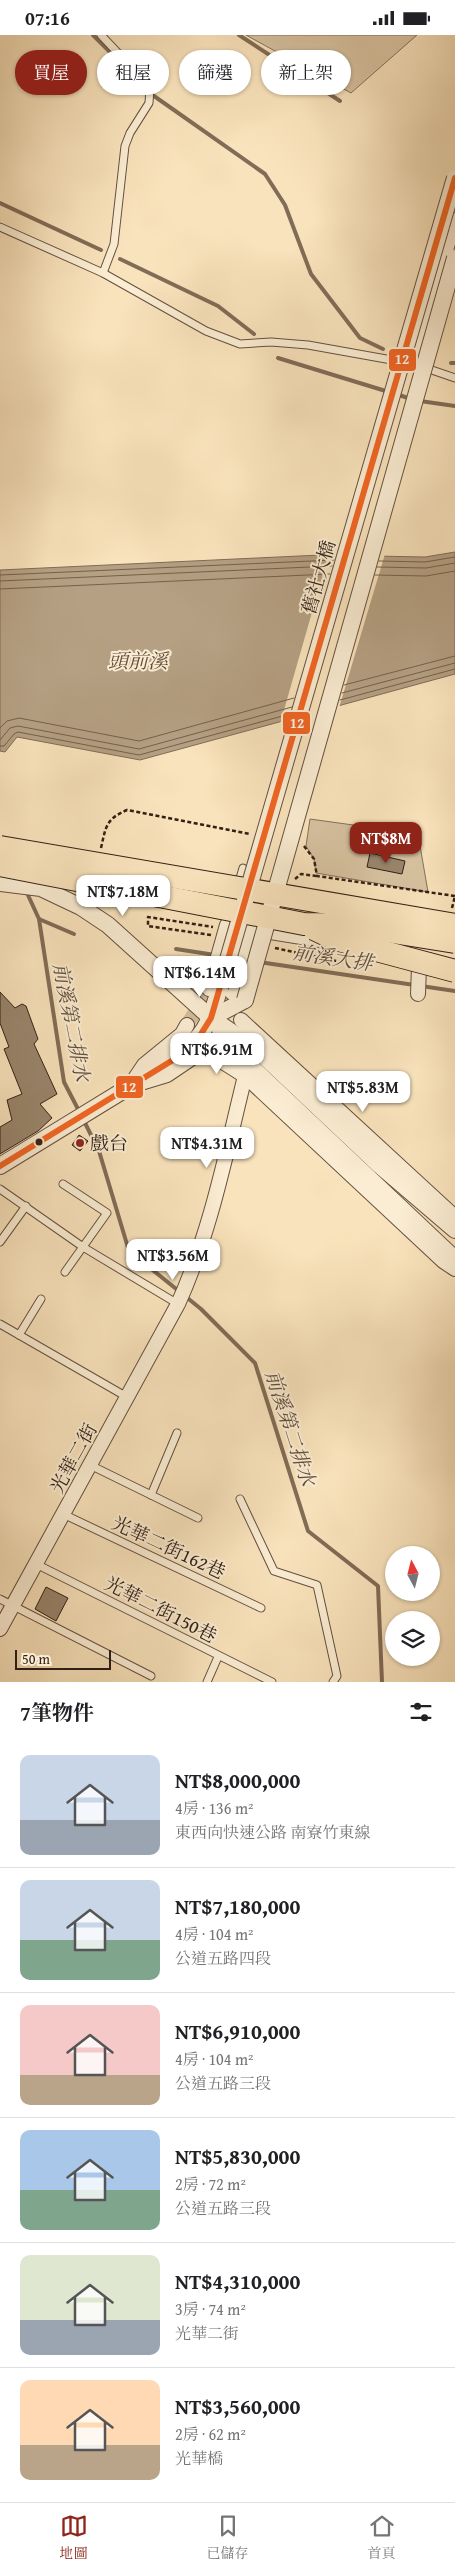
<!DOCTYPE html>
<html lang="zh-TW">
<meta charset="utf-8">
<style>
:root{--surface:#fff;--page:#f6f6f6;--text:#202124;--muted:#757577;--line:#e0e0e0;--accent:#8f2418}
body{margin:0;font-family:"Gentium Book Plus","Noto Serif TC",serif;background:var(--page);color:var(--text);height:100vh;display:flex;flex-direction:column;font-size:19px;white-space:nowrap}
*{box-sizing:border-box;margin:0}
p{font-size:16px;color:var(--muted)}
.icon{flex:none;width:28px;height:28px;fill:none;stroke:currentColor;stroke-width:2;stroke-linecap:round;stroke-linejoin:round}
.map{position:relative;height:1647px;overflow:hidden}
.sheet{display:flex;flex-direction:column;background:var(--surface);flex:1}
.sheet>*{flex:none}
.guide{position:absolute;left:15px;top:15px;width:425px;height:45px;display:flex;gap:10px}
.needle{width:32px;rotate:353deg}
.buttons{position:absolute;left:385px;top:1511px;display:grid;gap:10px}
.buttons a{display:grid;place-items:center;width:55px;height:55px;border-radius:50%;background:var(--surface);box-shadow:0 1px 4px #0004;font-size:25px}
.scale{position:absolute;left:15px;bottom:12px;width:96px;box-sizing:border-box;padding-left:5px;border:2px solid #321f15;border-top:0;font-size:14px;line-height:18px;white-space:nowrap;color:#321f15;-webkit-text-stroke:4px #fbedd3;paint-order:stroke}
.price{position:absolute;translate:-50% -42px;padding:0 11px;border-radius:10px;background:#fff;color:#222;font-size:16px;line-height:32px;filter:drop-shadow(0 1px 2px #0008)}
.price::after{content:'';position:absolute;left:50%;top:30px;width:15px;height:11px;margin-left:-8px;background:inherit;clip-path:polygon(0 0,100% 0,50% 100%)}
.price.active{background:var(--accent);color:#fff}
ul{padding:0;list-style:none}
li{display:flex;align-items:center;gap:15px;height:125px;padding:0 20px}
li+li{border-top:1px solid var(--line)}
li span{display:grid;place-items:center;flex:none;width:140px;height:100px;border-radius:10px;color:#555}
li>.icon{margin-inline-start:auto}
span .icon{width:60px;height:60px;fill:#fffc;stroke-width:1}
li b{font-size:21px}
h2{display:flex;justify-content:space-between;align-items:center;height:60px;padding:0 20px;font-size:21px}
.pill{padding:0 18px;border-radius:22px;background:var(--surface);box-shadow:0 1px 4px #0004;font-size:18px;line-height:45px}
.pill.active{background:var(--accent);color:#fff}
.status{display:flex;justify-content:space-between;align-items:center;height:35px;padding:0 25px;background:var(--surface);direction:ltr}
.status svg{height:14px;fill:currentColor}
.tab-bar{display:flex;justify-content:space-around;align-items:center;height:70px;border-top:1px solid var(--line);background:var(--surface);font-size:14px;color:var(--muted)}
.tab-bar a{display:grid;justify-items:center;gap:2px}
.tab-bar .active{color:var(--accent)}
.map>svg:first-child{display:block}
.green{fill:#d7c2a0;stroke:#84705a}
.water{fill:#b5a083;stroke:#816c57}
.pier{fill:#f9e3bc}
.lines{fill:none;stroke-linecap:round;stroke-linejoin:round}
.shore{stroke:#74604c;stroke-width:1}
.stream{stroke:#816c57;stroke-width:4}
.building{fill:#99856c;stroke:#321f15}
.minor-tunnel{stroke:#d1bc9b;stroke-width:14;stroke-dasharray:14 7;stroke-linecap:butt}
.service-casing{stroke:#64503f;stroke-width:9}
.minor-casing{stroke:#64503f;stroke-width:16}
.tertiary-casing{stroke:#64503f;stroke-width:18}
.path{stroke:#321f15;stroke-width:2.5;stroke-dasharray:4 2.5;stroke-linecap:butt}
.service{stroke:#fbedd3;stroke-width:7}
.minor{stroke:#fbedd3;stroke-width:14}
.tertiary{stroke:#fbedd3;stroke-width:16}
.tertiary-bridge-casing{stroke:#64503f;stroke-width:18;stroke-linecap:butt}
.trunk-bridge-casing{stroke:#321f15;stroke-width:24;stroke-linecap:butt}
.tertiary-bridge{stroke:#fbedd3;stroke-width:16}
.trunk-bridge{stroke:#f9e3bc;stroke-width:22}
.bus-1-casing{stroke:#fbedd3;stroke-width:10}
.bus-1{stroke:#f26522;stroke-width:6}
.bus-dot{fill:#321f15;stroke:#fbedd3;stroke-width:2}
.poi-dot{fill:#8f2418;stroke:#fbedd3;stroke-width:2}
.labels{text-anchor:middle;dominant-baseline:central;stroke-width:4;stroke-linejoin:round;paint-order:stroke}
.street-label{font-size:19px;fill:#321f15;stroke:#fbedd3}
.poi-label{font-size:19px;fill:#321f15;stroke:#fbedd3;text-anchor:start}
.water-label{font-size:20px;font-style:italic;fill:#604c3c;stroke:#fbedd3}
.line-badge{stroke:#fbedd3;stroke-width:2}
.badge-label{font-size:14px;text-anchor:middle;font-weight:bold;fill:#fff}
</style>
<div class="status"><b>07:16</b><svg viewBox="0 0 49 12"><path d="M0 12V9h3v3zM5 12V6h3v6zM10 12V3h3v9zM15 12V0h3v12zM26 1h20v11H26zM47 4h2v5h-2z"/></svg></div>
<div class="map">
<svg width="455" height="1647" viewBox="0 0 455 1647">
<rect width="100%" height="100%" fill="#f9e3bc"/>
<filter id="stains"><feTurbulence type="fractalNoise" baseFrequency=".004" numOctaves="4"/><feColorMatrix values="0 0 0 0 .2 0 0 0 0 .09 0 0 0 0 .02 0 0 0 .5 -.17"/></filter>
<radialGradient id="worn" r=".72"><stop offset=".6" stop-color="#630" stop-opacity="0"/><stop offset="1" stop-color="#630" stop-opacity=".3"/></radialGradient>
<g class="green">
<polygon points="246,0 417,0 351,58"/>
<polygon points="310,784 418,799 428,857 316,838 314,824 306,811"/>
</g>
<polygon class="water" points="455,517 455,639 140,725 17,702 5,717 0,716 0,535 321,520 425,522"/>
<polygon class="pier" points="329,518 385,519 339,673 280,689"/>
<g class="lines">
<g class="shore">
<polyline points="379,526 425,527 455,522"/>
<polyline points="377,532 426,533 455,528"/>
<polyline points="0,540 334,525"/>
<polyline points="375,540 426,541 455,536"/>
<polyline points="0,546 332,531"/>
<polyline points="0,554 330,539"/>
<polyline points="344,650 455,621"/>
<polyline points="342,658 455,628"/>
<polyline points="340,665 455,634"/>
<polyline points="0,693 7,686 19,683 139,706 294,663"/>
<polyline points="0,705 10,693 18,691 139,714 292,672"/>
<polyline points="0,711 4,711 14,699 18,697 139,720 290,679"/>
</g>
<g class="stream">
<polyline points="93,0 137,44"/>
<polyline points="239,0 340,66"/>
<polyline points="154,61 265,139 285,170 311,239 360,303 383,314"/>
<polyline points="0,168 101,215"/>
<polyline points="120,224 218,271 254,299"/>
<polyline points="278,323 389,357"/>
<polyline points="451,328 455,328"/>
<polyline points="396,359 411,364"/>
<polyline points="420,366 455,371"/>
<polyline points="27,858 39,884 64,1047 80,1078"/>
<polyline points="39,884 74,899"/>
<polyline points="176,914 215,920"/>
<polyline points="259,927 455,956"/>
<polyline points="83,1084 99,1116 129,1216 180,1257"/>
<polyline points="185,1261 201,1274 255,1328 308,1496 378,1551 382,1647"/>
</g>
</g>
<g class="building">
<polygon points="370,818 405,826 402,839 367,832"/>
<polygon points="0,957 15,973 22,969 26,971 38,1004 34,1009 57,1059 40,1069 52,1083 38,1096 0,1119 0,1092 12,1085 7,1065 22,1059 4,1014 9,1012 0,988"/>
<polygon points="79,1100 88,1106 80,1116 72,1110"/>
<polygon points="46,1552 68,1563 56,1586 35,1574"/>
</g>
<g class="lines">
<g class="minor-tunnel">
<polyline points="187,990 209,954"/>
<polyline points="204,1015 220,982"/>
</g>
<g class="service-casing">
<g id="service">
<polyline points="101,0 150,52 149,68 130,98 125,111 114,209 103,238"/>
<polyline points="0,192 103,238 206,296 240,309 271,307 308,310 403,327"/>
<polyline points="423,332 455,343"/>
<polyline points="238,850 243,833"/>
<polyline points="63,1149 107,1178 65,1237"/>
<polyline points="0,1154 83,1212 178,1269"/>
<polyline points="0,1207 26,1171"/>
<polyline points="0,1289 127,1362"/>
<polyline points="19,1300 41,1264"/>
<polyline points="90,1430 198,1483"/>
<polyline points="151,1460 177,1398"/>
<polyline points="240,1464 274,1536 317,1550 337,1641 333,1647"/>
<polyline points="63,1479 261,1573"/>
<polyline points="36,1529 272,1647"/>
<polyline points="0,1564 151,1641"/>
<polyline points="207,1647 218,1622"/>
</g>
</g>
<g class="minor-casing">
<g id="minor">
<polyline points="412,329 455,185"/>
<polyline points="209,954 227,890 326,906"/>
<polyline points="232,958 251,893"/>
<polyline points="418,959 419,932"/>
<polyline points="241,985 455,1182"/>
<polyline points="144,1047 167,1040 204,1015 245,1041 443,1226 455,1234"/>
<polyline points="130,1051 144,1030 182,999 187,990"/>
<path d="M0,1594L178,1269C211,1196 226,1118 245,1041"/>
</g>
</g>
<g class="tertiary-casing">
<g id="tertiary">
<polyline points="0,848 41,853 81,872 108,890 211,983 254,1012 379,1130 455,1195"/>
<polyline points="211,983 245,965"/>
<polyline points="220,995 242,1023 455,1224"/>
<path d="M0,1131L173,1025C205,1000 209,990 220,952"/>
</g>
</g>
<g class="path">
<polyline points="304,811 314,824 317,841 455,861"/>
<path d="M101,813C106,791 106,784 127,775L250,799"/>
<polyline points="295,844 301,839 317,841"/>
<polyline points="452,873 455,861"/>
<polyline points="211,900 148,891 148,882 213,892"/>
<polyline points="275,913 345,928 345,925"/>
</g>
<use href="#service" class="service"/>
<use href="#minor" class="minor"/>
<use href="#tertiary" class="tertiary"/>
<g class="tertiary-bridge-casing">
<g id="tertiary-bridge">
<polyline points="220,952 455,143"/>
<polyline points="245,965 455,223"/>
</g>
</g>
<g class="trunk-bridge-casing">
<g id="trunk-bridge">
<polyline points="0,812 455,890"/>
<polyline points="0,830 304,889 349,890 455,907"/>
<polyline points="314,894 335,904 455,936"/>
</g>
</g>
<use href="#tertiary-bridge" class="tertiary-bridge"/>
<use href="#trunk-bridge" class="trunk-bridge"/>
<g class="bus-1-casing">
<polyline id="bus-1" points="0,1131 173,1025 196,1007 211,983 455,143"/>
</g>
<use href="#bus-1" class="bus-1"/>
</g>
<circle class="bus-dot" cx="39" cy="1107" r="4.5"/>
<circle class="poi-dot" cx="80" cy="1108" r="5"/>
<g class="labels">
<g class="street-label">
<text transform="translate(318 542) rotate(-74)">舊社大橋</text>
<text transform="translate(73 1423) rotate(-61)">光華二街</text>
<text transform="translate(169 1512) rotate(25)">光華二街162巷</text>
<text transform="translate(161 1574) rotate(27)">光華二街150巷</text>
</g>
<g class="poi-label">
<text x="90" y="1108">戲台</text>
</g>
<g class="water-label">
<text x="138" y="625">頭前溪</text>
<text transform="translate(333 922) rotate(8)">前溪大排</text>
<text transform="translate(72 987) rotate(79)">前溪第二排水</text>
<text transform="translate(291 1393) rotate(72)">前溪第二排水</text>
</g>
</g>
<g class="line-badge">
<rect x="388" y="313" width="29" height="24" rx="5" fill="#f26522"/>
<rect x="282" y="676" width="29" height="24" rx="5" fill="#f26522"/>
<rect x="115" y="1040" width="29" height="24" rx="5" fill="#f26522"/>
</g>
<g class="badge-label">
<text x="402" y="329">12</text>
<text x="297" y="693">12</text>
<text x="129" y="1057">12</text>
</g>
<rect width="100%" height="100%" filter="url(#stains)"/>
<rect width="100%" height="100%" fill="url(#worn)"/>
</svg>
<div class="buttons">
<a><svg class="needle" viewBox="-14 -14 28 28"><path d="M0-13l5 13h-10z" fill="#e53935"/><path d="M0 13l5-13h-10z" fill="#757577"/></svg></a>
<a><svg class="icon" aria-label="layers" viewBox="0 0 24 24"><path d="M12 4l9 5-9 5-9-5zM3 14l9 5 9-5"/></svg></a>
</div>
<div class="scale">50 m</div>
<b class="price active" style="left:386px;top:829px">NT$8M</b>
<b class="price" style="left:123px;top:882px">NT$7.18M</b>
<b class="price" style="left:200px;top:963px">NT$6.14M</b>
<b class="price" style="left:217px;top:1040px">NT$6.91M</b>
<b class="price" style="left:363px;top:1078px">NT$5.83M</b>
<b class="price" style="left:207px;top:1134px">NT$4.31M</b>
<b class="price" style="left:173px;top:1246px">NT$3.56M</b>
<div class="guide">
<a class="pill active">買屋</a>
<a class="pill">租屋</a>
<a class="pill">篩選</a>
<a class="pill">新上架</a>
</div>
</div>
<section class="sheet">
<h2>7筆物件<svg class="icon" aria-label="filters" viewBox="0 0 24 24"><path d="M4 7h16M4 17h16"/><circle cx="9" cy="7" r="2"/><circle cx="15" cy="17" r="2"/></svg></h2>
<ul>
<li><span style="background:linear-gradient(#c9d6e8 65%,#9aa5b1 0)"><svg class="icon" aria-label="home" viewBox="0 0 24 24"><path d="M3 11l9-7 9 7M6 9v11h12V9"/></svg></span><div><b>NT$8,000,000</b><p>4房 · 136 m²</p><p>東西向快速公路 南寮竹東線</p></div></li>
<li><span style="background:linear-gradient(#c9d6e8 60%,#7fa58c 0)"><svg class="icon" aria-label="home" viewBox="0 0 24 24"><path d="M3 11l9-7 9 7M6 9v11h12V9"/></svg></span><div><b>NT$7,180,000</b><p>4房 · 104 m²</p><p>公道五路四段</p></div></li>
<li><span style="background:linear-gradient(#f6c9c9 70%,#b9a48a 0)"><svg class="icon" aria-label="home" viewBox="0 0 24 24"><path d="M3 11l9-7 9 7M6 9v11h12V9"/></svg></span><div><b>NT$6,910,000</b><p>4房 · 104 m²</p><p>公道五路三段</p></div></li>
<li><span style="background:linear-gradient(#a9c7e8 60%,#7fa58c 0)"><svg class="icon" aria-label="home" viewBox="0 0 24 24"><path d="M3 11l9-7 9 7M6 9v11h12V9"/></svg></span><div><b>NT$5,830,000</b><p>2房 · 72 m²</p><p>公道五路三段</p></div></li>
<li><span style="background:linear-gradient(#dfe7d0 65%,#9aa5b1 0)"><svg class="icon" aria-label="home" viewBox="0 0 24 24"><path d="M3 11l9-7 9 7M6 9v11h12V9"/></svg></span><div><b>NT$4,310,000</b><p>3房 · 74 m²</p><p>光華二街</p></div></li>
<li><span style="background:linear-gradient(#ffd9b3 65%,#b9a48a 0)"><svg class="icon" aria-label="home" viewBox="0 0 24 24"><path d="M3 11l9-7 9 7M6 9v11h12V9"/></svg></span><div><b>NT$3,560,000</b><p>2房 · 62 m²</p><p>光華橋</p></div></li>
</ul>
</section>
<nav class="tab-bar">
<a class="active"><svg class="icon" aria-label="map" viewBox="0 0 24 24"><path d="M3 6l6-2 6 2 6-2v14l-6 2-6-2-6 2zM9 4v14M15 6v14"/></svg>地圖</a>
<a><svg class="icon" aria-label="saved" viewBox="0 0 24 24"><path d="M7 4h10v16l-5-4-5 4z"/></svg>已儲存</a>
<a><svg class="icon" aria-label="home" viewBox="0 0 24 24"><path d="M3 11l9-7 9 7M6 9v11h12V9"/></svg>首頁</a>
</nav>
